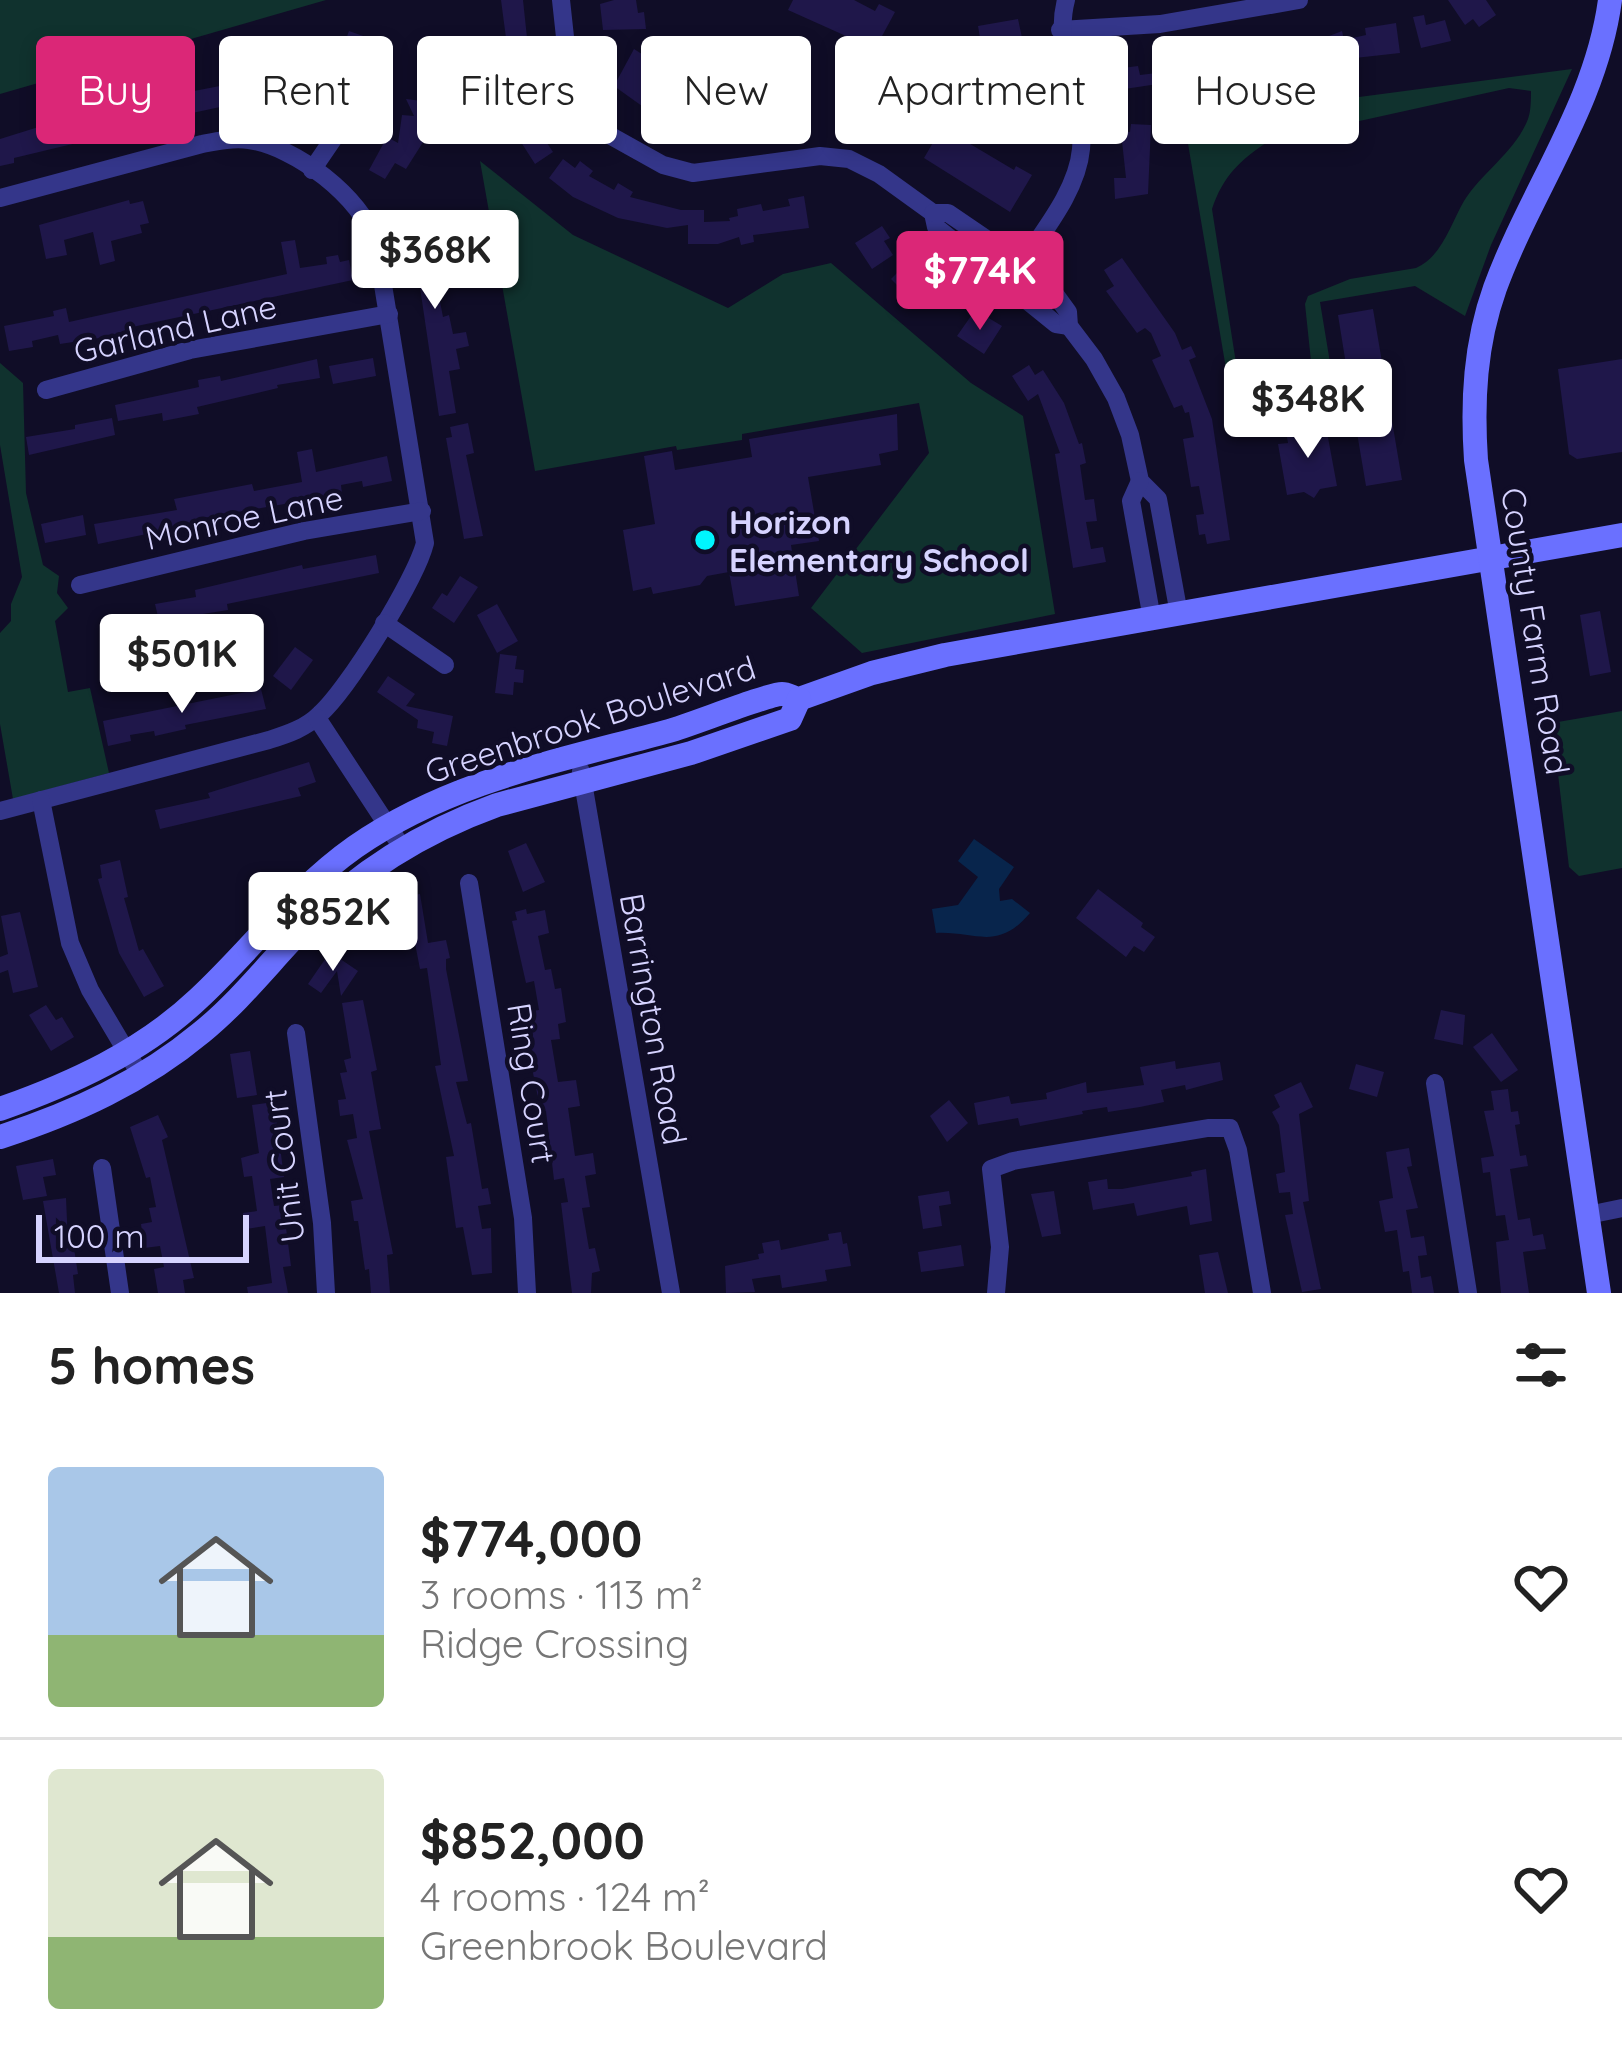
<!DOCTYPE html>
<meta charset="utf-8">
<style>
:root{--surface:#fff;--page:#f6f6f6;--text:#222;--muted:#767676;--line:#e0e0e0;--accent:#db2777}
body{margin:0;font-family:Quicksand,sans-serif;background:var(--page);color:var(--text);height:100vh;display:flex;flex-direction:column;font-size:45px;white-space:nowrap}
*{box-sizing:border-box;margin:0}
p{font-size:39px;color:var(--muted)}
.icon{flex:none;width:66px;height:66px;fill:none;stroke:currentColor;stroke-width:2;stroke-linecap:round;stroke-linejoin:round}
.map{position:relative;height:1293px;overflow:hidden}
.drawer{display:flex;flex-direction:column;background:var(--surface);flex:1}
.drawer>*{flex:none}
.guide{position:absolute;left:36px;top:36px;width:1551px;height:108px;display:flex;gap:24px}
.scale{position:absolute;left:36px;bottom:30px;width:213px;box-sizing:border-box;padding-left:12px;border:6px solid #d6d3ff;border-top:0;font-size:33px;line-height:42px;white-space:nowrap;color:#d6d3ff;-webkit-text-stroke:9px #100d27;paint-order:stroke}
.price{position:absolute;translate:-50% -102px;padding:0 27px;border-radius:12px;background:#fff;color:#222;font-size:39px;line-height:78px;filter:drop-shadow(0 3px 6px #0008)}
.price::after{content:'';position:absolute;left:50%;top:72px;width:36px;height:27px;margin-left:-18px;background:inherit;clip-path:polygon(0 0,100% 0,50% 100%)}
.price.current{background:var(--accent);color:#fff}
ul{padding:0;list-style:none}
li{display:flex;align-items:center;gap:36px;height:300px;padding:0 48px}
li+li{border-top:3px solid var(--line)}
li span{display:grid;place-items:center;flex:none;width:336px;height:240px;border-radius:12px;color:#555}
li>.icon{margin-inline-start:auto}
span .icon{width:144px;height:144px;fill:#fffc;stroke-width:1}
li b{font-size:51px}
h2{display:flex;justify-content:space-between;align-items:center;height:144px;padding:0 48px;font-size:51px}
.pill{padding:0 42px;border-radius:12px;background:var(--surface);box-shadow:0 6px 18px #0003;font-size:42px;line-height:108px}
.pill.current{background:var(--accent);color:#fff}
.map>svg:first-child{display:block}
.green{fill:#10322e;fill-rule:evenodd}
.water{fill:#08254c}
.building{fill:#1f174a}
.lines{fill:none;stroke-linecap:round;stroke-linejoin:round}
.minor{stroke:#34368a;stroke-width:18}
.secondary{stroke:#6a70ff;stroke-width:24}
.poi-dot{fill:#00f5fe;stroke:#100d27;stroke-width:4.5}
.labels{text-anchor:middle;dominant-baseline:central;stroke-width:9;stroke-linejoin:round;paint-order:stroke}
.street-label{font-size:33px;fill:#d6d3ff;stroke:#100d27}
.poi-label{font-size:33px;font-weight:bold;fill:#d6d3ff;stroke:#100d27;text-anchor:start}
</style>
<div class="map">
<svg width="1622" height="1293" viewBox="0 0 1622 1293">
<rect width="100%" height="100%" fill="#100d27"/>
<g class="green">
<polygon points="0,0 326,0 0,94"/>
<path d="M1572,69L1491,245L1465,316L1415,286L1320,302L1337,405L1235,422L1184,120ZM1509,88L1531,91C1531,99 1531,111 1528,119C1515,152 1482,172 1464,201C1451,223 1442,257 1416,268L1350,279L1308,296L1305,304L1313,380L1310,394C1293,405 1262,414 1243,408L1212,209C1223,176 1240,160 1269,141Z"/>
<polygon points="480,161 573,235 728,308 783,274 831,263 971,383 1023,416 1055,614 862,653 811,608 929,453 919,403 742,434 742,440 677,450 676,446 535,471"/>
<polygon points="0,363 23,383 26,493 43,565 59,576 57,593 68,608 55,621 68,692 90,688 109,773 13,799 0,724 0,633 11,621 11,604 22,577 0,445"/>
<polygon points="1622,711 1622,868 1579,876 1569,867 1552,723"/>
</g>
<path class="water" d="M974,839L1014,867L999,889L1000,901L1012,899L1030,913C997,952 976,931 936,933L932,909L958,905L978,877L958,861Z"/>
<g class="building">
<polygon points="501,0 523,0 530,66 521,67 526,89 535,87 541,113 555,134 545,140 553,152 535,164 519,139 534,129 522,111 510,113 501,73 496,39 506,38"/>
<polygon points="614,0 636,0 638,13 644,12 646,29 603,30 600,4"/>
<polygon points="793,0 854,0 875,11 879,4 895,12 875,49 788,10"/>
<polygon points="1448,0 1486,0 1496,15 1479,27 1473,19 1465,25"/>
<polygon points="1424,15 1426,25 1445,20 1451,41 1421,48 1413,17"/>
<polygon points="1018,19 1038,113 1027,115 1028,120 998,125 987,43 981,44 978,26"/>
<polygon points="1396,23 1400,53 1274,67 1276,74 1159,94 1158,84 1111,91 1107,70 1138,66 1140,75 1165,72 1163,63 1186,59 1187,66 1210,62 1209,54 1324,38 1342,31 1344,40 1366,35 1365,28"/>
<polygon points="349,31 386,44 379,62 342,50"/>
<polygon points="921,39 952,53 916,130 912,128 905,144 885,135 887,130 876,125 887,94 890,96 904,65 908,67"/>
<polygon points="328,41 339,58 318,71 300,97 305,100 292,120 269,105 299,60"/>
<polygon points="634,49 648,58 645,63 673,82 676,78 690,87 663,121 614,86"/>
<polygon points="720,57 761,68 744,128 731,124 730,129 702,121 706,105 712,106 722,74 716,72"/>
<polygon points="184,71 189,92 230,84 234,104 109,131 110,135 14,158 14,163 0,166 0,139 61,120 62,128 115,117 114,110 153,103 152,98 175,94 171,74"/>
<polygon points="406,99 430,102 425,139 406,169 395,163 385,179 369,170 387,137 398,143 402,115 414,116"/>
<polygon points="945,122 959,130 955,135 1014,170 1016,166 1032,175 1010,212 924,158"/>
<polygon points="1131,124 1151,125 1148,194 1115,199 1114,178 1126,178 1121,132 1130,132"/>
<polygon points="563,159 575,168 580,161 593,171 589,176 614,190 618,183 633,192 630,197 681,210 704,210 704,222 730,221 729,218 738,216 737,209 761,204 763,211 790,206 788,199 804,196 809,228 753,235 754,242 741,245 739,237 718,244 688,244 688,225 667,228 618,218 573,197 549,178"/>
<polygon points="129,200 130,204 143,201 149,223 140,225 142,233 111,241 115,261 100,265 93,232 64,240 67,255 46,259 39,225"/>
<polygon points="428,212 438,269 446,268 449,284 437,286 443,317 449,315 453,334 466,332 469,346 456,349 460,369 449,371 456,413 439,416 413,240 408,241 403,217"/>
<polygon points="882,226 890,238 884,241 893,255 872,269 855,243"/>
<polygon points="295,240 300,268 327,264 326,257 338,255 340,262 349,260 353,280 137,326 125,329 126,334 60,344 58,335 32,341 33,347 9,351 4,326 54,316 53,311 66,308 69,322 287,274 281,242"/>
<polygon points="914,256 922,264 914,271 927,284 912,300 891,279"/>
<polygon points="1122,258 1175,333 1182,350 1191,346 1196,357 1189,360 1212,419 1230,540 1207,544 1205,534 1199,535 1196,515 1204,514 1199,486 1191,487 1183,439 1194,437 1189,412 1185,413 1182,405 1174,408 1152,360 1161,356 1151,333 1145,328 1137,333 1106,291 1114,286 1104,270"/>
<polygon points="1373,309 1402,480 1366,486 1354,415 1349,416 1347,403 1352,402 1338,315"/>
<polygon points="971,316 982,324 987,317 1002,326 984,354 957,336"/>
<polygon points="373,358 376,376 333,384 329,366"/>
<polygon points="317,359 320,378 277,385 278,388 197,407 199,414 163,421 162,413 118,421 115,405 199,387 198,380 220,376 221,381"/>
<polygon points="1622,359 1622,452 1577,459 1569,454 1558,369"/>
<polygon points="1029,365 1035,375 1043,370 1064,403 1079,444 1082,443 1086,463 1080,465 1085,500 1094,499 1097,521 1086,522 1091,549 1103,547 1106,562 1073,568 1055,454 1060,453 1038,394 1028,401 1012,376"/>
<polygon points="897,414 898,450 879,454 881,465 808,477 819,541 791,545 799,596 735,606 729,572 707,576 700,585 653,594 651,587 633,591 623,530 655,524 644,456 672,451 675,470 752,457 749,439"/>
<polygon points="1324,416 1337,486 1320,489 1314,498 1304,492 1287,495 1278,444 1288,443 1286,431 1306,427 1308,438"/>
<polygon points="112,418 115,435 29,455 26,437 75,429 75,425"/>
<polygon points="468,423 474,453 466,455 483,536 464,539 446,438 452,437 450,427"/>
<polygon points="312,449 316,472 387,456 392,481 363,487 362,481 341,485 342,494 203,518 176,528 98,544 94,524 177,510 174,499 252,484 254,491 302,482 297,452"/>
<polygon points="83,515 86,535 45,543 41,524"/>
<polygon points="376,555 379,573 227,604 228,610 159,621 155,604 196,597 195,590 302,565 303,569"/>
<polygon points="460,576 478,587 454,623 432,608 442,593 447,596"/>
<polygon points="497,604 518,641 497,653 477,615"/>
<polygon points="1600,611 1611,672 1590,676 1580,615"/>
<polygon points="152,614 155,630 111,638 108,621"/>
<polygon points="295,647 313,660 291,690 273,676"/>
<polygon points="500,654 517,656 515,669 524,670 523,683 514,682 513,695 495,693"/>
<polygon points="388,676 415,694 406,706 453,716 447,746 432,743 434,732 417,728 418,720 377,692"/>
<polygon points="261,689 266,709 185,725 186,729 155,736 154,731 130,735 131,741 108,746 103,721"/>
<polygon points="309,762 316,782 298,788 301,796 160,829 155,810 210,798 208,793"/>
<polygon points="526,843 545,882 523,892 508,851"/>
<polygon points="120,860 128,897 124,898 139,951 143,949 164,986 144,997 119,953 98,879 102,878 100,865"/>
<polygon points="1098,889 1143,923 1141,927 1155,937 1144,952 1134,946 1126,957 1076,918"/>
<polygon points="420,894 428,943 446,940 450,958 446,959 446,969 468,1081 456,1082 467,1124 471,1123 482,1189 488,1188 491,1204 478,1206 482,1229 491,1228 492,1273 472,1275 463,1227 456,1228 446,1157 454,1156 435,1066 441,1065 427,968 420,969 412,928 405,929 400,897"/>
<polygon points="526,909 527,914 545,910 549,933 538,936 545,970 551,969 555,989 561,988 566,1022 558,1024 560,1039 551,1040 558,1082 576,1080 580,1106 568,1108 575,1156 593,1153 596,1174 585,1176 590,1207 582,1208 589,1249 595,1248 600,1271 592,1273 591,1293 572,1293 561,1203 568,1202 564,1178 554,1180 546,1111 541,1112 533,1073 526,1012 539,1010 534,981 526,983 512,921 517,920 515,912"/>
<polygon points="20,912 38,987 13,993 8,970 0,973 0,957 8,954 1,916"/>
<polygon points="330,952 358,971 341,996 337,971 321,993 308,984"/>
<polygon points="363,1000 377,1070 371,1072 381,1129 369,1131 393,1254 387,1255 390,1293 371,1293 369,1269 365,1270 358,1221 354,1221 351,1201 363,1199 347,1140 357,1138 353,1114 340,1116 338,1100 346,1099 340,1073 347,1072 344,1060 351,1058 342,1003"/>
<polygon points="46,1005 56,1020 62,1017 74,1037 51,1051 29,1015"/>
<polygon points="1441,1010 1465,1015 1463,1045 1434,1039"/>
<polygon points="1492,1033 1518,1070 1501,1082 1473,1047"/>
<polygon points="250,1051 257,1095 237,1098 230,1054"/>
<polygon points="1175,1061 1176,1069 1220,1062 1223,1080 1186,1090 1185,1085 1161,1090 1164,1102 1140,1107 1108,1112 1107,1107 1082,1111 1083,1114 1020,1126 1018,1118 978,1125 974,1103 1009,1096 1011,1104 1047,1099 1046,1093 1086,1082 1087,1093 1144,1085 1140,1067"/>
<polygon points="1356,1064 1384,1072 1377,1097 1349,1089"/>
<polygon points="1301,1082 1313,1107 1299,1114 1309,1201 1303,1202 1321,1289 1302,1292 1285,1215 1293,1214 1290,1192 1279,1193 1276,1174 1285,1172 1279,1125 1272,1112 1280,1107 1274,1095"/>
<polygon points="1508,1089 1511,1112 1518,1111 1520,1124 1515,1125 1520,1156 1526,1155 1528,1166 1510,1169 1518,1220 1530,1218 1533,1236 1543,1234 1546,1249 1523,1252 1529,1293 1501,1293 1496,1242 1509,1240 1505,1215 1496,1216 1490,1172 1483,1173 1481,1158 1494,1156 1484,1111 1494,1110 1491,1091"/>
<polygon points="949,1100 968,1123 947,1142 930,1116"/>
<polygon points="274,1102 284,1177 270,1179 274,1206 283,1205 291,1266 283,1267 288,1293 248,1293 247,1287 272,1283 265,1226 246,1229 243,1213 257,1211 252,1176 244,1177 241,1158 259,1153 252,1105"/>
<polygon points="158,1115 168,1137 162,1140 194,1278 183,1280 185,1293 158,1293 154,1269 164,1267 160,1246 144,1248 141,1224 152,1222 149,1208 156,1207 150,1177 146,1178 130,1127"/>
<polygon points="1409,1148 1412,1166 1407,1167 1418,1208 1406,1210 1411,1238 1424,1236 1427,1255 1418,1256 1421,1278 1431,1276 1434,1293 1412,1293 1409,1271 1403,1272 1397,1230 1385,1232 1379,1201 1393,1198 1386,1152"/>
<polygon points="53,1159 56,1175 43,1177 47,1196 23,1200 16,1166"/>
<polygon points="1206,1169 1212,1221 1190,1225 1187,1206 1137,1216 1134,1203 1093,1210 1088,1182 1107,1179 1108,1189 1122,1189 1192,1176 1191,1172"/>
<polygon points="949,1191 951,1204 939,1206 942,1226 923,1229 918,1196"/>
<polygon points="1054,1191 1061,1234 1042,1237 1031,1194"/>
<polygon points="66,1198 68,1243 73,1242 78,1274 73,1275 75,1293 59,1293 43,1201"/>
<polygon points="841,1232 843,1244 847,1243 851,1266 825,1270 827,1281 782,1288 780,1275 752,1279 755,1292 726,1293 725,1266 759,1259 758,1254 764,1253 762,1243 779,1240 781,1250 829,1240 828,1234"/>
<polygon points="961,1245 964,1266 921,1272 918,1252"/>
<polygon points="1218,1252 1228,1293 1205,1293 1199,1255"/>
</g>
<g class="lines">
<g class="minor">
<polyline points="561,0 569,74 577,100 611,136 663,165 693,173 820,156 849,159 879,174 933,213 936,227 1056,324 1069,326"/>
<polyline points="1060,30 1160,24 1299,0"/>
<polyline points="312,170 357,104"/>
<path d="M0,198L202,144C218,141 233,138 249,140C296,147 361,197 376,242L425,543C416,579 348,689 320,714C306,728 288,734 269,740L0,811"/>
<polyline points="933,213 948,213 995,245 1052,290 1068,312 1069,326 1094,359 1116,398 1130,435 1140,481 1158,499 1179,614"/>
<path d="M1015,274C1038,237 1077,194 1081,149C1086,97 1052,53 1066,0"/>
<polyline points="46,390 190,350 389,314"/>
<polyline points="1140,481 1131,501 1152,619"/>
<polyline points="80,585 304,531 422,511"/>
<polyline points="384,623 445,665"/>
<polyline points="317,718 403,849"/>
<polyline points="581,771 671,1293"/>
<polyline points="41,800 70,943 90,990 141,1076"/>
<polyline points="469,883 523,1218 527,1293"/>
<polyline points="296,1033 322,1223 326,1293"/>
<polyline points="1435,1083 1468,1293"/>
<polyline points="102,1168 120,1293"/>
<polyline points="1588,1215 1622,1208"/>
<polyline points="996,1293 1000,1247 991,1169 1013,1161 1208,1128 1230,1128 1238,1150 1262,1293"/>
</g>
<g class="secondary">
<path d="M0,1109C71,1084 142,1052 198,999C252,949 294,890 355,847C450,781 559,761 669,731C691,725 768,694 782,694C788,694 793,698 799,699L872,673L945,655L1622,535"/>
<path d="M0,1137C74,1113 142,1082 202,1032C240,1001 270,962 304,927C358,872 425,831 497,805L691,753L790,719L799,699"/>
<path d="M1599,1293L1476,460C1472,401 1475,344 1495,288C1531,190 1596,105 1610,0"/>
</g>
</g>
<circle class="poi-dot" cx="705" cy="540" r="12"/>
<g class="labels">
<g class="street-label">
<text transform="translate(175 328) rotate(-13)">Garland Lane</text>
<text transform="translate(244 517) rotate(-12)">Monroe Lane</text>
<text transform="translate(1536 631) rotate(81)">County Farm Road</text>
<text transform="translate(590 719) rotate(-18)">Greenbrook Boulevard</text>
<text transform="translate(654 1019) rotate(80)">Barrington Road</text>
<text transform="translate(532 1083) rotate(81)">Ring Court</text>
<text transform="translate(283 1166) rotate(-97)">Unit Court</text>
</g>
<g class="poi-label">
<text x="729" y="521">Horizon<tspan x="729" dy="38">Elementary School</tspan></text>
</g>
</g>
</svg>
<div class="scale">100 m</div>
<b class="price" style="left:435px;top:312px">$368K</b>
<b class="price current" style="left:980px;top:333px">$774K</b>
<b class="price" style="left:1308px;top:461px">$348K</b>
<b class="price" style="left:182px;top:716px">$501K</b>
<b class="price" style="left:333px;top:974px">$852K</b>
<div class="guide">
<a class="pill current">Buy</a>
<a class="pill">Rent</a>
<a class="pill">Filters</a>
<a class="pill">New</a>
<a class="pill">Apartment</a>
<a class="pill">House</a>
</div>
</div>
<section class="drawer">
<h2>5 homes<svg class="icon" aria-label="filters" viewBox="0 0 24 24"><path d="M4 7h16M4 17h16"/><circle cx="9" cy="7" r="2"/><circle cx="15" cy="17" r="2"/></svg></h2>
<ul>
<li><span style="background:linear-gradient(#a9c7e8 70%,#8fb573 0)"><svg class="icon" aria-label="home" viewBox="0 0 24 24"><path d="M3 11l9-7 9 7M6 9v11h12V9"/></svg></span><div><b>$774,000</b><p>3 rooms · 113 m²</p><p>Ridge Crossing</p></div><svg class="icon" aria-label="heart" viewBox="0 0 24 24"><path d="M12 20l-8-8c-3-5 5-10 8-4 3-6 11-1 8 4z"/></svg></li>
<li><span style="background:linear-gradient(#dfe7d0 70%,#8fb573 0)"><svg class="icon" aria-label="home" viewBox="0 0 24 24"><path d="M3 11l9-7 9 7M6 9v11h12V9"/></svg></span><div><b>$852,000</b><p>4 rooms · 124 m²</p><p>Greenbrook Boulevard</p></div><svg class="icon" aria-label="heart" viewBox="0 0 24 24"><path d="M12 20l-8-8c-3-5 5-10 8-4 3-6 11-1 8 4z"/></svg></li>
</ul>
</section>
